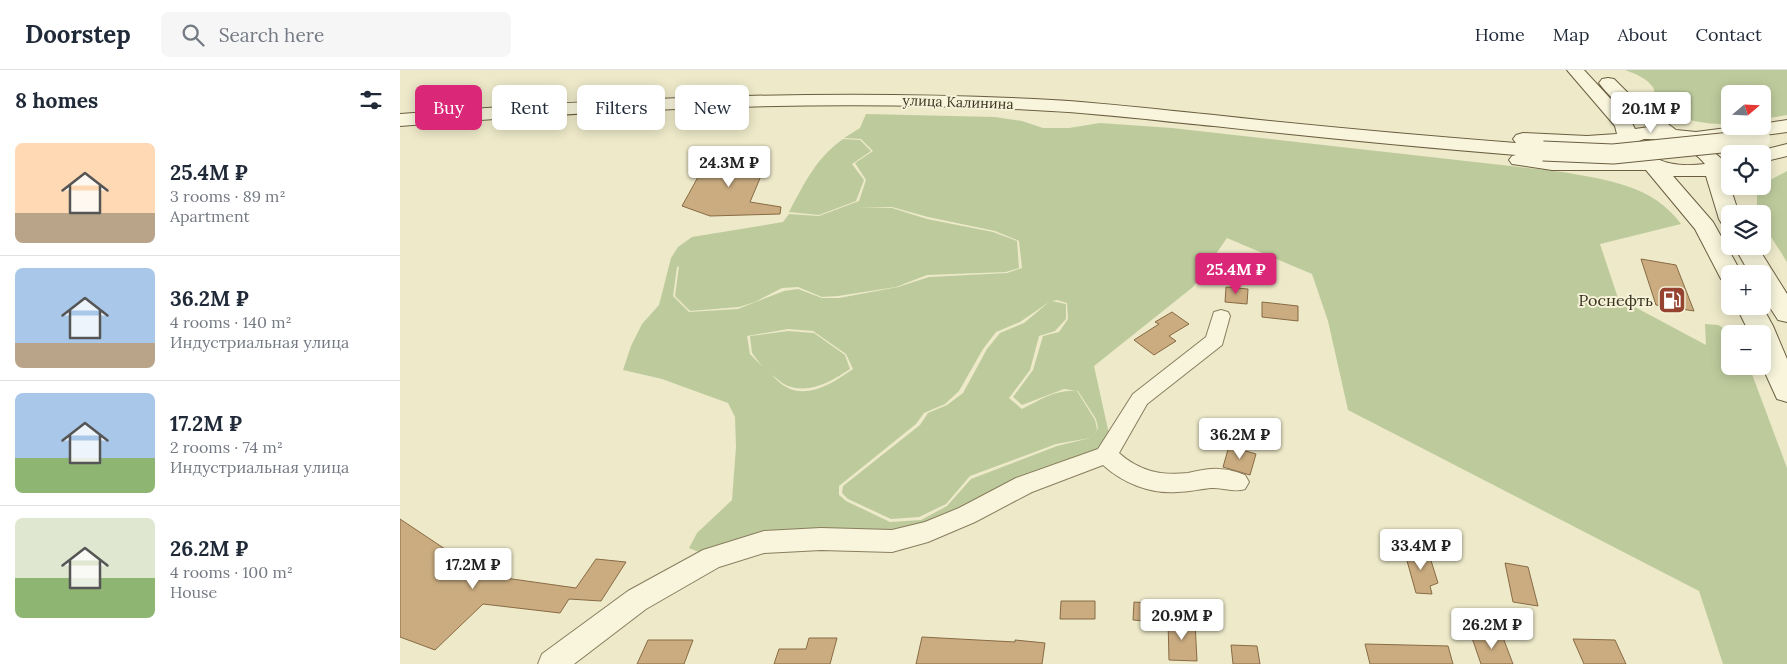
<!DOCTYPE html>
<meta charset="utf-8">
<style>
:root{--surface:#fff;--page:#f6f6f7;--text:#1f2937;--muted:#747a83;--line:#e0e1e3;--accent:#db2777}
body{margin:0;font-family:Lora,serif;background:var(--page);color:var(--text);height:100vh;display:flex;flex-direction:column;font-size:19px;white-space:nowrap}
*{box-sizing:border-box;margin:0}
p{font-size:16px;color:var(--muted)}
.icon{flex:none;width:28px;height:28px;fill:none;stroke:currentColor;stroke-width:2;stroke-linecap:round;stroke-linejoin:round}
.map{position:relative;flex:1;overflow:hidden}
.drawer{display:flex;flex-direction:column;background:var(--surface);width:400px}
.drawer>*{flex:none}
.top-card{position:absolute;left:15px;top:15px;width:475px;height:45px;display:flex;gap:10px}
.needle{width:32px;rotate:71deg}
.controls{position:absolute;left:1321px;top:15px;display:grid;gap:10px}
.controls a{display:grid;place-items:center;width:50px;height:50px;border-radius:8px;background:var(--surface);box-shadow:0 2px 12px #0003;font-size:25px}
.price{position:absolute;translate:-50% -42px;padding:0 11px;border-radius:5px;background:#fff;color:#222;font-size:16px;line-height:32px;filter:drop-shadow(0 1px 2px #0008)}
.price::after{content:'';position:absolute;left:50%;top:30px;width:15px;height:11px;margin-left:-8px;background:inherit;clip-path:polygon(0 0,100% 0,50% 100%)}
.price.active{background:var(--accent);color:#fff}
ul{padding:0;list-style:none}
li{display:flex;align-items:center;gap:15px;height:125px;padding:0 15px}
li+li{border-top:1px solid var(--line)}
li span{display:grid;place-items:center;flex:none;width:140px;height:100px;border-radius:8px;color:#555}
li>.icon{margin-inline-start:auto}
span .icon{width:60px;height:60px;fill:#fffc;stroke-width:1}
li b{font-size:21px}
h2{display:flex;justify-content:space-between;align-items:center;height:60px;padding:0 15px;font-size:21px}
.tag{padding:0 18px;border-radius:8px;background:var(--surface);box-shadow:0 2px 12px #0003;font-size:18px;line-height:45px}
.tag.active{background:var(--accent);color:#fff}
header{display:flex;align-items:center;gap:30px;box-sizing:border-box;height:70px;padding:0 25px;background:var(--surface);border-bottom:1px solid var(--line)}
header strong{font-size:24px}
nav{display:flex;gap:28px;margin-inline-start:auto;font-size:18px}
.search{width:350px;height:45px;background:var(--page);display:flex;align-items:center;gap:12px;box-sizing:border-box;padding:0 18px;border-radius:8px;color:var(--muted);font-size:19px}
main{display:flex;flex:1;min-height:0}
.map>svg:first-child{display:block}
.green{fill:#bdcb9c;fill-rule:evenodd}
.building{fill:#caac80;stroke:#886b44}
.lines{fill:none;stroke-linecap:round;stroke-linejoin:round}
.minor-casing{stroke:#897d5e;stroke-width:2}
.secondary-casing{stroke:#6b5e41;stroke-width:2}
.minor{fill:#f8f5dc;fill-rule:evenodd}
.secondary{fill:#f8f5dc;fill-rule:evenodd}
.secondary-bridge-casing{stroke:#6b5e41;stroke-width:21;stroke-linecap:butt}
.secondary-bridge{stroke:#f8f5dc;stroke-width:19}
.labels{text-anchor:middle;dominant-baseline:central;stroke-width:4;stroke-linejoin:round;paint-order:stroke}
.far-street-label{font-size:14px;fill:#3a3221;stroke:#f5f2d8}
.poi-label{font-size:16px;fill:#3a3221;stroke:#f5f2d8;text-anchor:end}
</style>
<header>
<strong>Doorstep</strong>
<div class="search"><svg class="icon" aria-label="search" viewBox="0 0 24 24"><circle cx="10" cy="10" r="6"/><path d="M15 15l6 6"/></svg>Search here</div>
<nav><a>Home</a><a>Map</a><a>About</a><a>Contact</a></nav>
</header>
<main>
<section class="drawer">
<h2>8 homes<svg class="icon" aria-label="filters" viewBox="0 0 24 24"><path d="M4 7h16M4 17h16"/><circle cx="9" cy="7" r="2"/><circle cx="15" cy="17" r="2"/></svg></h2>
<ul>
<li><span style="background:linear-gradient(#ffd9b3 70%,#b9a48a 0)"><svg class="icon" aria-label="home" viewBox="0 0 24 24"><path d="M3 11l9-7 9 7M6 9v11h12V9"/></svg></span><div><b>25.4M ₽</b><p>3 rooms · 89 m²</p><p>Apartment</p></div></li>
<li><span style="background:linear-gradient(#a9c7e8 75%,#b9a48a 0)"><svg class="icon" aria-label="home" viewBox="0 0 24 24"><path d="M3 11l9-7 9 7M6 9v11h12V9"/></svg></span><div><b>36.2M ₽</b><p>4 rooms · 140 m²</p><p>Индустриальная улица</p></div></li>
<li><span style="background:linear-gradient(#a9c7e8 65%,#8fb573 0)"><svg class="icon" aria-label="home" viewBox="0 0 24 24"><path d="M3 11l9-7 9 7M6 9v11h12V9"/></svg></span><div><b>17.2M ₽</b><p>2 rooms · 74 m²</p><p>Индустриальная улица</p></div></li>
<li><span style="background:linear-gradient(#dfe7d0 60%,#8fb573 0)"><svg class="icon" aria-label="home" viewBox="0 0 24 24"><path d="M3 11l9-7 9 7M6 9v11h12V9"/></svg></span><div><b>26.2M ₽</b><p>4 rooms · 100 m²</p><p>House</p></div></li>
</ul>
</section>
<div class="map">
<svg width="1387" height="594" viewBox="0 0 1387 594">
<rect width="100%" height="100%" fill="#ede9c9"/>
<g class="green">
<path d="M1225,0H1387V45L1363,49L1362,24H1330V54C1306,55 1269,50 1255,27C1255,26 1254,20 1254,19C1248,8 1235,4 1225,0Z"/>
<path d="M466,44L595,47L622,51L643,58H669L700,53L772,58L1163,102C1207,110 1253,115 1281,154L1200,174L1218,228L1306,275L1305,254L1318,255L1335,264H1330V296H1349L1387,398V594H1323L1299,521L948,340L928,251L912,204L827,168L793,217L694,296L709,364L701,384L527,460L306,485L289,478L297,463L332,430L336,377L335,347L328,333L262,309L223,300L231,276L242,254L259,235L271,188L278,177L292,167L383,152L389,144L419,146L459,131L466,110L455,93L473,81L461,69L444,68L460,58ZM459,137H492L528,147L595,161L619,171L622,198L607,203L529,207L498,217L439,228H422L398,219L384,221L338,239L289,242L273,226L277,197L279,196L275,226L290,241L339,237L355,232L382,218L398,217L422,227L438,226L496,217L527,205L606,202L619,198L617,171L593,162L527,149L492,138ZM657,230L667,233L668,249L659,262L643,266L633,300L613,327L622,335L664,319L678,321L696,349L698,358L692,368L697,359L695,350L677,321C656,319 640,330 622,339L609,328L630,300L639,266L655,261L666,249V234L652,231ZM649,232L624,253L600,263L587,279L563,323L547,335L528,343L520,355L443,416L442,423L448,429L491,449L519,447L546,434L570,406L656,374L690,368L657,376L571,409L547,436L521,450L490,452L446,431L439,425V416L516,354L524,343L545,334L559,321L583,279L596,262L620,252ZM388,259L413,261L446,284L453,299C426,318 397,335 372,305C377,308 382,314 388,316C411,324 432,311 450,299L445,285L414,263L388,261L350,266L352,283L362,296L350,284L347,266Z"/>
<path d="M443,69L460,70L471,81L452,94L464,110L456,131L419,145L389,142C404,114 416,88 443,69Z"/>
<polygon points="1387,101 1387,192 1363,154 1362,144 1359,144 1357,138 1357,117 1362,116 1363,114"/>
</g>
<g class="building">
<polygon points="369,87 350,132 381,137 380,144 310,146 282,136 308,89"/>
<polygon points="1241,189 1276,195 1294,241 1256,235"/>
<polygon points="826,217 848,219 847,234 825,232"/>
<polygon points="862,232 898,236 898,251 862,247"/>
<polygon points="772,242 789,254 769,266 776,271 754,285 734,270 759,254 755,252"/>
<polygon points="829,376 856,384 850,405 823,397"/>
<polygon points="0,449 84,505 176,518 196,489 226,492 201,531 169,529 160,543 83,534 35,580 0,567"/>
<polygon points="1004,480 1028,481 1038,513 1030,516 1032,524 1016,523"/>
<polygon points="1105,493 1128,497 1138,536 1113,532"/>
<polygon points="661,531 695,531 695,549 660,549"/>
<polygon points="734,532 761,534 760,552 733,550"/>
<polygon points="768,551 795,552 797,591 769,590"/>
<polygon points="1071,565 1102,565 1113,594 1081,594"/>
<polygon points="522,567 615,572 615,570 645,573 642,594 516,594"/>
<polygon points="409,568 437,568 430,594 374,594 379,579 406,579"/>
<polygon points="1173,569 1215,570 1226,594 1184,594"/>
<polygon points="248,570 293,570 284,594 237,594"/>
<polygon points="965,574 1048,576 1053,594 970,594"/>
<polygon points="831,575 857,576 860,594 833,594"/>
</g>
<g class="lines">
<g class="minor-casing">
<path id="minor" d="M821,240L828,242L830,246L822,275L747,334L719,383C739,401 761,406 788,403C798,401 808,398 819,399C828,399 837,402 845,405L849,412L845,419C834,423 823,417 811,418C800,419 788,422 777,422C750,424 723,413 703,395L632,422L575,452L528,472L492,482L421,480L364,483L319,497L246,539L174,594H138L142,584L228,521L303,480L364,461L421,458L492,460L525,452L559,438L616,408L698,379L733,324L806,267L814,242Z"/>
</g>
<g class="secondary-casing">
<g id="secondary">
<path d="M1167,0H1184L1231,51L1235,59L1249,57C1232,44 1212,31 1199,13L1202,9L1208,8L1214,9L1232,27L1276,60L1296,62L1342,56H1362V54L1387,50V62L1303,73L1323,90L1330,88V100L1325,101L1339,144H1330V156L1322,154L1319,149L1306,106H1273L1313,152L1342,204H1330V211L1321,209L1295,159L1246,100H1152L1112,94L1109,90L1112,86L1116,85C1015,77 914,67 814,56C760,51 706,44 651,41C434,28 217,39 0,56V44C217,28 434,18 652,30C706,33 760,40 814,45C914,56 1015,65 1116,73L1113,69L1116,65L1123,63L1187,66L1217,64L1215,56ZM1244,69C1266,69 1291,76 1305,94C1281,97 1251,95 1239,71ZM1221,75L1230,88L1143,87L1150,85L1153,81L1150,77L1146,76L1187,78Z"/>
<polygon points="1387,74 1387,86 1362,92 1362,84 1354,84 1355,82"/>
<polygon points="1334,176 1357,176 1387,224 1387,252 1378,250 1362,225 1362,204 1350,204"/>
<polygon points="1336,236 1362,236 1373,256 1387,289 1387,332 1377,329 1362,296 1362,264 1350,264"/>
</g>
</g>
<use href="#minor" class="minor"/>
<use href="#secondary" class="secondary"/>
<g class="secondary-bridge-casing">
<polyline id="secondary-bridge" points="1143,81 1213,84 1361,69"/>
</g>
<use href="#secondary-bridge" class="secondary-bridge"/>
</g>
<defs>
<g id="fuel-square" transform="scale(1.4375)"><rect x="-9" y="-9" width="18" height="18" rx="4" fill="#964230" stroke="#f5f2d8"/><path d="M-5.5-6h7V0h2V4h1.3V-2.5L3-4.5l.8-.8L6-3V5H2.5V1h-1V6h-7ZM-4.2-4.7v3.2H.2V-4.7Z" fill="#fff"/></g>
</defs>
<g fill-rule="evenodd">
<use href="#fuel-square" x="1272" y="230"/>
</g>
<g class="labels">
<g class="far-street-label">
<text transform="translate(558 32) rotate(2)">улица Калинина</text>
</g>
<g class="poi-label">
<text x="1253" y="230">Роснефть</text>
</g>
</g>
</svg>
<div class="controls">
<a><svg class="needle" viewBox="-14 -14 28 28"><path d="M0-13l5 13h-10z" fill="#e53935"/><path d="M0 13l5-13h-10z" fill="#747a83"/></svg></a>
<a><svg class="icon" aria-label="locate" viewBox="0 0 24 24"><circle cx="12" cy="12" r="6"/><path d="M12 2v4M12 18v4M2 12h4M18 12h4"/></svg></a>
<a><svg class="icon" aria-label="layers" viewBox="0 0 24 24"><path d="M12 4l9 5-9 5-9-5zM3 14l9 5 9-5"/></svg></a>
<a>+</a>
<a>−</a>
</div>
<b class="price" style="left:1251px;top:64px">20.1M ₽</b>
<b class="price" style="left:329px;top:118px">24.3M ₽</b>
<b class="price active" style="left:836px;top:225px">25.4M ₽</b>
<b class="price" style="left:840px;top:390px">36.2M ₽</b>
<b class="price" style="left:1021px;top:501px">33.4M ₽</b>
<b class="price" style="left:73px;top:520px">17.2M ₽</b>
<b class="price" style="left:782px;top:571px">20.9M ₽</b>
<b class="price" style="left:1092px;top:580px">26.2M ₽</b>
<div class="top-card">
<a class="tag active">Buy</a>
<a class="tag">Rent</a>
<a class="tag">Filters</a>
<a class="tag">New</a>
</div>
</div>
</main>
